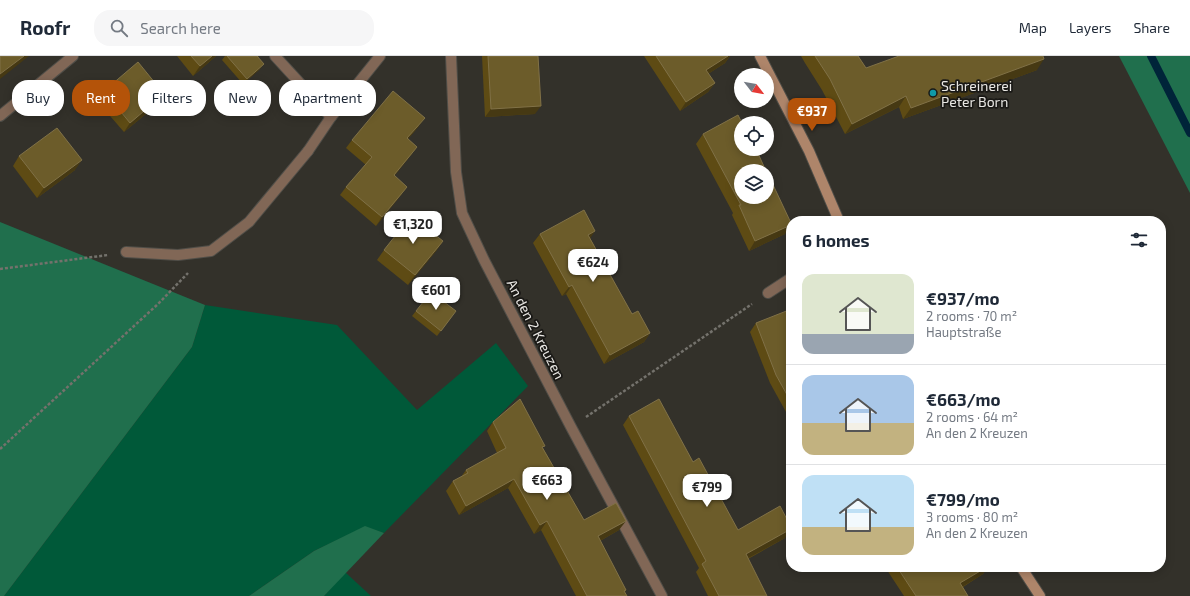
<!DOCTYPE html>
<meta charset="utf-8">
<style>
:root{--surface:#fff;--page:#f6f6f7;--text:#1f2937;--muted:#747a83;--line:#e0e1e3;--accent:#b45309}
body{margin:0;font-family:"Exo 2",sans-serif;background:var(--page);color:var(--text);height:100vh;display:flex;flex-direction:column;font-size:15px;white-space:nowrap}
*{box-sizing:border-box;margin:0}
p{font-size:13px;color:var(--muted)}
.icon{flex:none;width:22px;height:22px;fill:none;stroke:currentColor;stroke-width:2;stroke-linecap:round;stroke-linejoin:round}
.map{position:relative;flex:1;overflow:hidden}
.details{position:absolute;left:786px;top:160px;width:380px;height:356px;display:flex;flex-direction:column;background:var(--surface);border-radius:16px;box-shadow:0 2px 10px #0003}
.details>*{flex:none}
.hud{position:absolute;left:12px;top:24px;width:380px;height:36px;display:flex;gap:8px}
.needle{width:26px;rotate:121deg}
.fabs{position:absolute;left:734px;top:12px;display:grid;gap:8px}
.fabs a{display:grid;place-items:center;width:40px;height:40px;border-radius:50%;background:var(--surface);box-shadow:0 2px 10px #0003;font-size:20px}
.price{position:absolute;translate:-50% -34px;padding:0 9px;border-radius:8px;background:#fff;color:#222;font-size:13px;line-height:26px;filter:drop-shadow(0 1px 2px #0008)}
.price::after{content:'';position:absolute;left:50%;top:24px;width:12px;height:9px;margin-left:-6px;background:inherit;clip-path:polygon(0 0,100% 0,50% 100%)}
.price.active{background:var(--accent);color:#fff}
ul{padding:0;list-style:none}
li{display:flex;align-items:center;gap:12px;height:100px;padding:0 16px}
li+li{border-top:1px solid var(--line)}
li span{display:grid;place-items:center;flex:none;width:112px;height:80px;border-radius:12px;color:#555}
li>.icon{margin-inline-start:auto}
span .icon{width:48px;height:48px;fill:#fffc;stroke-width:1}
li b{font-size:17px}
h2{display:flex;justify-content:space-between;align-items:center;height:48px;padding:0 16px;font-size:17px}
.pill{padding:0 14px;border-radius:16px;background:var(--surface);box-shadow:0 2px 10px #0003;font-size:14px;line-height:36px}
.pill.active{background:var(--accent);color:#fff}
header{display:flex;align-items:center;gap:24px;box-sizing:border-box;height:56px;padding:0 20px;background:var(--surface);border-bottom:1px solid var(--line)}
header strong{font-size:19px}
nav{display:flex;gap:22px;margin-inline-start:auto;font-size:14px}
.search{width:280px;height:36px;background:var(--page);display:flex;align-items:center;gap:10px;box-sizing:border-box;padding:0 14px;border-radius:16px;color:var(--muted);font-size:15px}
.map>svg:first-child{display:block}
.green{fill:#005939}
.forest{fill:#206f4d}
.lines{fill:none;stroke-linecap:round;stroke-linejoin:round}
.stream{stroke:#002439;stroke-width:8}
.service-casing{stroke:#504e48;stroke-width:12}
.minor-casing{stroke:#504e48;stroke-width:12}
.secondary-casing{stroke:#504e48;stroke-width:12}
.path{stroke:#74726c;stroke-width:2.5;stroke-dasharray:3 2;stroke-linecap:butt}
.service{stroke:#816756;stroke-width:10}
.minor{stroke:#816756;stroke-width:10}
.secondary{stroke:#ae856a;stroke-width:10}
.wall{fill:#5e4b14}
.shaded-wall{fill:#463913}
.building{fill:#6c5c2a;stroke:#807147}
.culture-dot{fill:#0f9aa8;stroke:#1a1916;stroke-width:1.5}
.labels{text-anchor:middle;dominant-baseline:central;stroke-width:3.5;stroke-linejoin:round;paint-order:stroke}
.poi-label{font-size:14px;fill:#e9e7e3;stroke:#1a1916;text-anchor:start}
.street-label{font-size:14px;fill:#e9e7e3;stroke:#1a1916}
</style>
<header>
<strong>Roofr</strong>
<div class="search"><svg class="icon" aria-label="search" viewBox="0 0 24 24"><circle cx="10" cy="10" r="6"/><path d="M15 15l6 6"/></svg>Search here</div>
<nav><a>Map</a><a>Layers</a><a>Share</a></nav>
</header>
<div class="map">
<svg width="1190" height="540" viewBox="0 0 1190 540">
<rect width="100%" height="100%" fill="#33312a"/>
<g class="green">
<polygon points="205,249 337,269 417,354 496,287 528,330 384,477 365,471 314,495 249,540 4,540 192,291"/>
<polygon points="345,516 371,540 324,540"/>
</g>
<g class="forest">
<polygon points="1119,0 1190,0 1190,137"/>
<polygon points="0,166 205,249 192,291 4,540 0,540"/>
<polygon points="365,470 384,477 324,540 249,540 314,495"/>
</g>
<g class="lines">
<polyline class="stream" points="1151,0 1190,77"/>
<g class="service-casing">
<g id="service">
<polyline points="126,196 178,199 211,195 249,166 308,95"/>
<polyline points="768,237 791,222"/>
</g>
</g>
<g class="minor-casing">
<g id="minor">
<polyline points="275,0 331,61"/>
<polyline points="451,0 456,116 462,157 484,204 571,371 662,540"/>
<polyline points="0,60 73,0"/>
<polyline points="308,95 331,61 380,0"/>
</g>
</g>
<g class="secondary-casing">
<g id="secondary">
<polyline points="760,0 809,95 839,165"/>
<polyline points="1021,511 1040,540"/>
</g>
</g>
<g class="path">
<polyline points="0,213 108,199"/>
<polyline points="586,361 752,248"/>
<polyline points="0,393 158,248 188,217"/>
</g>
<use href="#service" class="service"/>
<use href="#minor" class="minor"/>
<use href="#secondary" class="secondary"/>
</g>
<g class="wall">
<polygon points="177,0 216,0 193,20"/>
<polygon points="225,0 259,0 258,1 260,13 243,28 222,4"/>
<polygon points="482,0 538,0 535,58 485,61"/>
<polygon points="644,0 730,0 725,7 708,18 715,27 708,36 680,55"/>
<polygon points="801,0 858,0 866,12 1037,14 903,63 899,51 845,78 822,34 805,7"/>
<polygon points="104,35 158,48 124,76 97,45"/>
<polygon points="419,70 408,83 417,91 411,99 394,120 407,131 401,139 376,170 340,139 346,131 366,109 346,92 352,84"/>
<polygon points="703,78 785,178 749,195 732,159 733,157 696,88"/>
<polygon points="19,100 75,114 37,142 13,110"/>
<polygon points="540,178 590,182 632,258 650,277 644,286 604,308 566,238 562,240 533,187"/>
<polygon points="443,185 436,195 408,229 377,204 384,194"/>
<polygon points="416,255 452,260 437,280 412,260"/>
<polygon points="791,258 791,365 770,327 750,276 756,267"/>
<polygon points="629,360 693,406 738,474 785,482 748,503 767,540 708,540 696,516 699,512 623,369"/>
<polygon points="493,366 543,392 584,464 619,474 600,485 626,534 625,536 627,540 576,540 541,474 534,478 508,432 459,459 446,435 453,425 461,421 466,414 497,397 487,375"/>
<polygon points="885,511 988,511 983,518 963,531 968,540 904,540"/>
</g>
<g class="shaded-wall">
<polygon points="24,0 29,0 0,23 0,18"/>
<polygon points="212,0 216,0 193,20 200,10"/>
<polygon points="728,0 730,0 725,7 700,23 706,14"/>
<polygon points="1044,3 1037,14 903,63 911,52"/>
<polygon points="264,8 260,13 243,28 247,23"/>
<polygon points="715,27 708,36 680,55 686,46"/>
<polygon points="164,38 158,48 124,76 130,67"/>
<polygon points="906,40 899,51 845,78 852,68"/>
<polygon points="541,50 535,58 485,61 491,53"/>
<polygon points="425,62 419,70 401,91 407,82"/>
<polygon points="417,91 411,99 388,128 394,119"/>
<polygon points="82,104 75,114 37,142 44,132"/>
<polygon points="407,131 401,139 376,170 382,161"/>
<polygon points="791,169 785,178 749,195 755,185"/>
<polygon points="595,175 589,184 588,179"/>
<polygon points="443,185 436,195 408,229 415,219"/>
<polygon points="572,229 566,238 562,240 569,231"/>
<polygon points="650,277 644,286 604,308 610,299"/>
<polygon points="514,423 508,432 459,459 466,450"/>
<polygon points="547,465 541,474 534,478 540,469"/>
<polygon points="626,465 619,474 591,490 598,480"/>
<polygon points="791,473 785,482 739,507 746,498"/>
<polygon points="987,511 988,511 983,518 954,536 960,527"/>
</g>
<g class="building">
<polygon points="0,0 24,0 0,18"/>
<polygon points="191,0 212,0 200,10"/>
<polygon points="227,0 257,0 264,8 247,23"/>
<polygon points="488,0 538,0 541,50 491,53"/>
<polygon points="656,0 728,0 706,14 715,27 686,46"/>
<polygon points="815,0 858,0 866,12 899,0 1043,0 1044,3 911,52 906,40 852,68 830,23"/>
<polygon points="138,6 164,38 130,67 104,35"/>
<polygon points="393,35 425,62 407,82 417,91 394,119 407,131 382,161 346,131 372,101 352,84"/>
<polygon points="738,59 742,67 741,67 741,93 756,93 766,115 741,115 741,141 767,141 767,116 791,167 791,169 755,185 739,149 741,149 703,78"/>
<polygon points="57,72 82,104 44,132 19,100"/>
<polygon points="584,154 595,175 588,179 632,258 638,255 650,277 610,299 572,229 569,231 540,178"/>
<polygon points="411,160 443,185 415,219 384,194"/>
<polygon points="431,236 456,255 441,275 416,255"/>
<polygon points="789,254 791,258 791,346 776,319 756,267"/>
<polygon points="520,343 545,390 542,391 584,464 616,447 626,465 598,480 626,534 624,535 627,540 587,540 547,465 540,469 514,423 466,450 453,425 468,417 466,414 506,392 493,366"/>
<polygon points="659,343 693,406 699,402 738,474 780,450 791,471 791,473 746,498 767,540 719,540 702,508 706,505 629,360"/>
<polygon points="897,511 987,511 960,527 968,540 916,540"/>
</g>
<circle class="culture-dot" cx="933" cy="37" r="4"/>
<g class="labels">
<g class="poi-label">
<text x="941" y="29">Schreinerei<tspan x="941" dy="16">Peter Born</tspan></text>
</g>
<g class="street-label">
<text transform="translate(536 273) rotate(63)">An den 2 Kreuzen</text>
</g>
</g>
</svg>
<div class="fabs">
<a><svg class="needle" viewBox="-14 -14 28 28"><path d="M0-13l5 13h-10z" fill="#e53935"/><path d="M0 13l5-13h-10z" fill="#747a83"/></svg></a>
<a><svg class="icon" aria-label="locate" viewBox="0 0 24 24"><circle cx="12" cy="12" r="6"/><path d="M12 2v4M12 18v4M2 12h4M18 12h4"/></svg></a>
<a><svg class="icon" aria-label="layers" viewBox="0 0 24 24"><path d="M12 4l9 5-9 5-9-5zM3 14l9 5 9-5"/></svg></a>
</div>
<b class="price active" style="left:812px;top:76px">€937</b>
<b class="price" style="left:413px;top:189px">€1,320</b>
<b class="price" style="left:593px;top:227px">€624</b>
<b class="price" style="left:436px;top:255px">€601</b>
<b class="price" style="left:547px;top:445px">€663</b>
<b class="price" style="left:707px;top:452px">€799</b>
<div class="hud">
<a class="pill">Buy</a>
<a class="pill active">Rent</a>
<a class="pill">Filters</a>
<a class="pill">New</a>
<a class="pill">Apartment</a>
</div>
<section class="details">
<h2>6 homes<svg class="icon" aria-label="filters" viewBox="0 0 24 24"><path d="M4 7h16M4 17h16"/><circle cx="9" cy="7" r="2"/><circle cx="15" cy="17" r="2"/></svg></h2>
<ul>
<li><span style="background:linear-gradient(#dfe7d0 75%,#9aa5b1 0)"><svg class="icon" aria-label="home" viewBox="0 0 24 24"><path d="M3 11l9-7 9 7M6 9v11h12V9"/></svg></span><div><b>€937/mo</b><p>2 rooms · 70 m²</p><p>Hauptstraße</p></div></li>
<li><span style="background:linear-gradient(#a9c7e8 60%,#c2b280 0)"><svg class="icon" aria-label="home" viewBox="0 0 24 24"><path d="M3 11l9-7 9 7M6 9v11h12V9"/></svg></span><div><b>€663/mo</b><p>2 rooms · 64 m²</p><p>An den 2 Kreuzen</p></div></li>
<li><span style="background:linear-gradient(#bfe0f5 65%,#c2b280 0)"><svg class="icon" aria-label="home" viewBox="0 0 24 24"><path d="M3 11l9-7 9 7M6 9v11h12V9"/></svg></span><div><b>€799/mo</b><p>3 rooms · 80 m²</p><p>An den 2 Kreuzen</p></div></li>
</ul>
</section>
</div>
